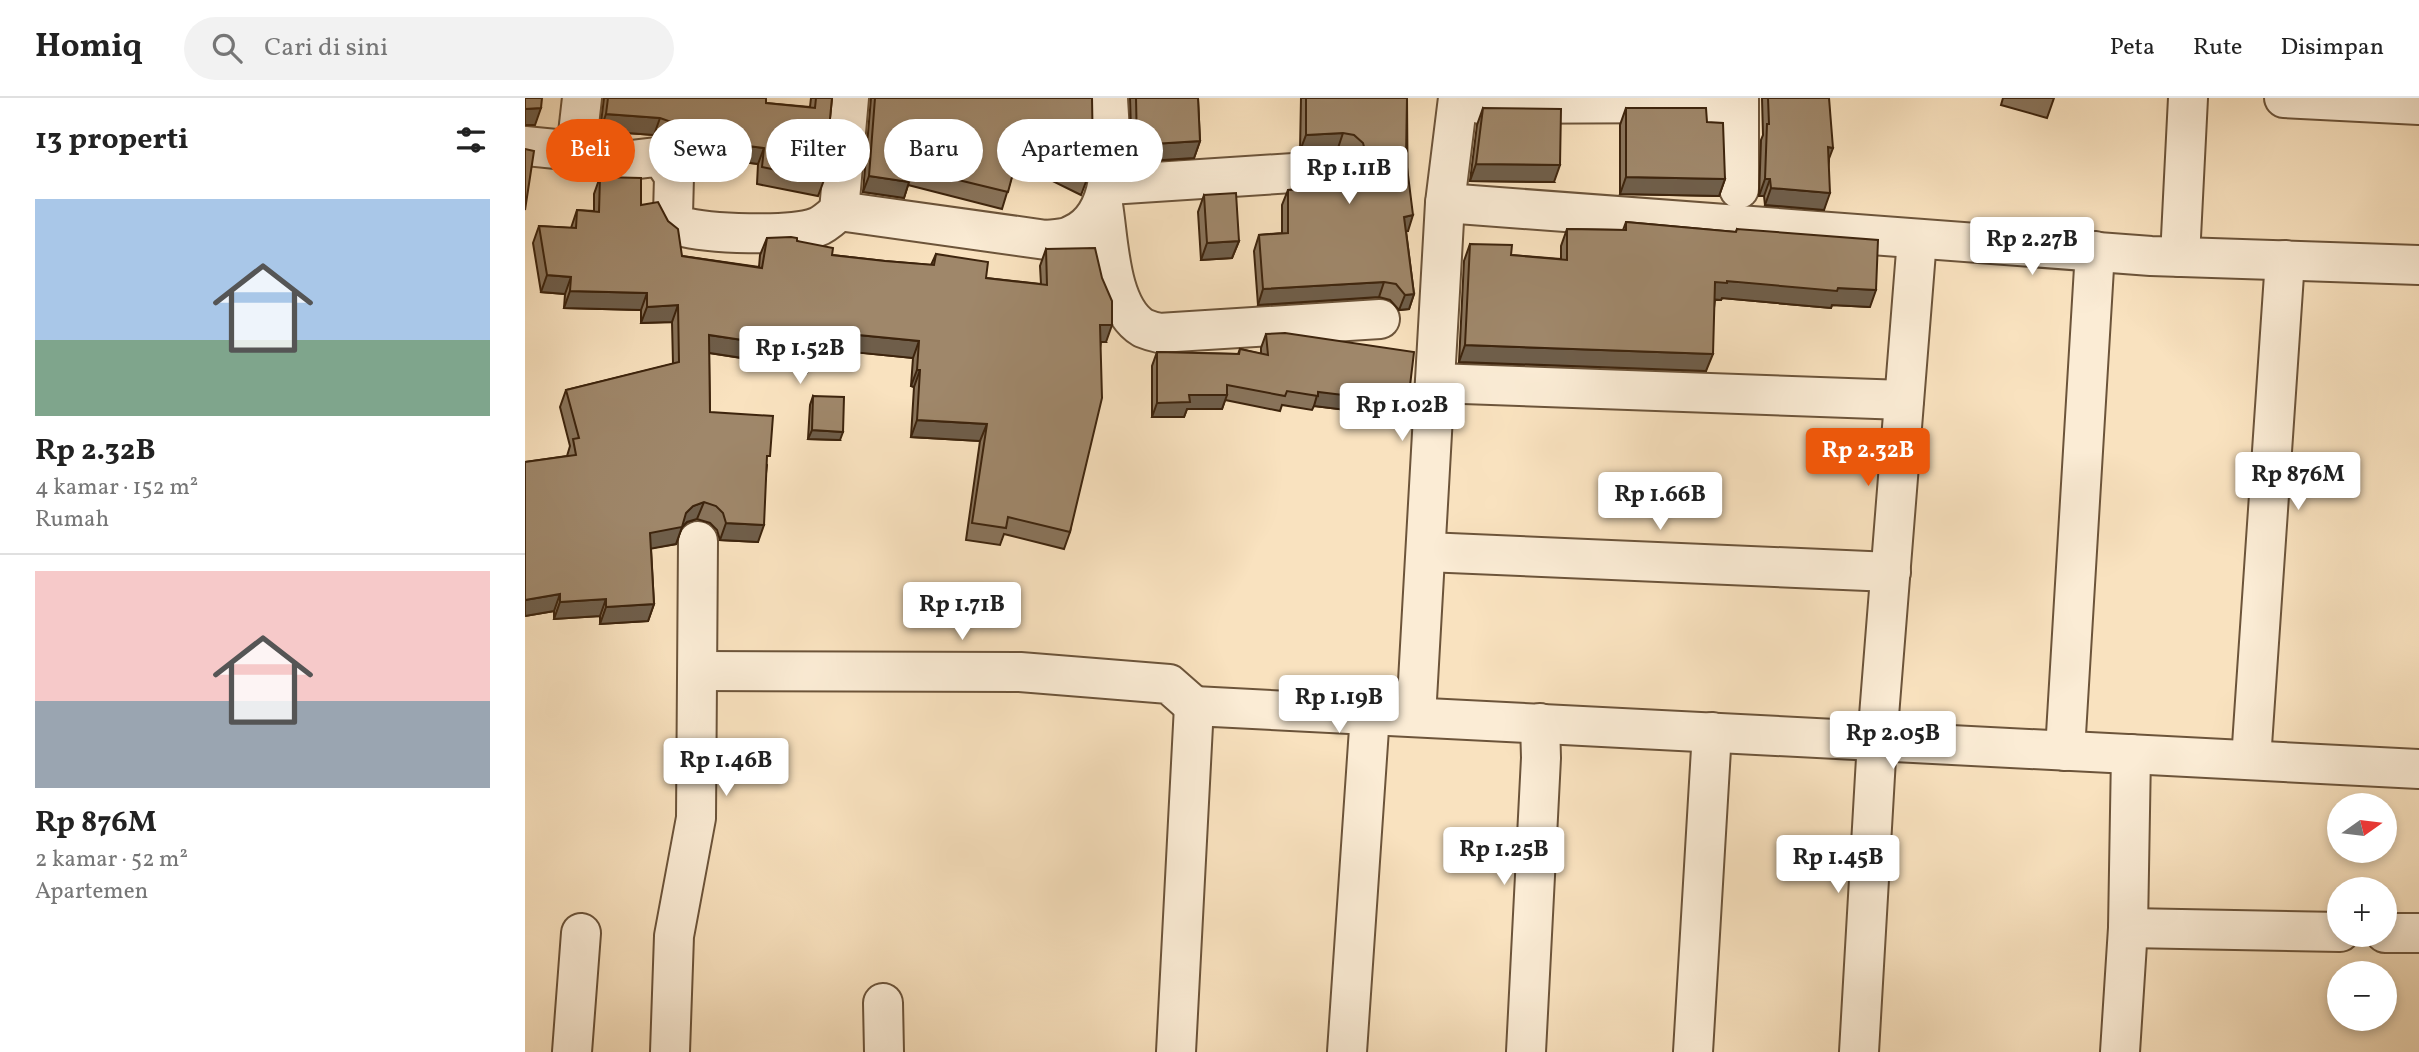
<!DOCTYPE html>
<html lang="id">
<meta charset="utf-8">
<style>
:root{--surface:#fff;--page:#f2f2f2;--text:#222;--muted:#767676;--line:#e0e0e0;--accent:#ea580c}
body{margin:0;font-family:Vollkorn,serif;background:var(--page);color:var(--text);height:100vh;display:flex;flex-direction:column;font-size:26px;white-space:nowrap}
*{box-sizing:border-box;margin:0}
p{font-size:23px;color:var(--muted)}
.icon{flex:none;width:38px;height:38px;fill:none;stroke:currentColor;stroke-width:2;stroke-linecap:round;stroke-linejoin:round}
.map{position:relative;flex:1;overflow:hidden}
.panel{display:flex;flex-direction:column;background:var(--surface);width:525px}
.panel>*{flex:none}
.guide{position:absolute;left:21px;top:21px;width:665px;height:63px;display:flex;gap:14px}
.needle{width:46px;rotate:76deg}
.tools{position:absolute;left:1802px;top:695px;display:grid;gap:14px}
.tools a{display:grid;place-items:center;width:70px;height:70px;border-radius:50%;background:var(--surface);box-shadow:0 4px 10px #0003;font-size:35px}
.price{position:absolute;translate:-50% -60px;padding:0 16px;border-radius:7px;background:#fff;color:#222;font-size:23px;line-height:46px;filter:drop-shadow(0 2px 4px #0008)}
.price::after{content:'';position:absolute;left:50%;top:42px;width:21px;height:16px;margin-left:-10px;background:inherit;clip-path:polygon(0 0,100% 0,50% 100%)}
.price.selected{background:var(--accent);color:#fff}
ul{padding:0;list-style:none}
li{display:grid;align-content:center;gap:14px;height:371px;padding:0 35px}
li+li{border-top:2px solid var(--line)}
li span{display:grid;place-items:center;height:217px;border-radius:0px;color:#555}
li>.icon{margin-inline-start:auto}
span .icon{width:126px;height:126px;fill:#fffc;stroke-width:1}
li b{font-size:30px}
h2{display:flex;justify-content:space-between;align-items:center;height:84px;padding:0 35px;font-size:30px}
.chip{padding:0 24px;border-radius:32px;background:var(--surface);box-shadow:0 4px 10px #0003;font-size:24px;line-height:63px}
.chip.selected{background:var(--accent);color:#fff}
header{display:flex;align-items:center;gap:42px;box-sizing:border-box;height:98px;padding:0 35px;background:var(--surface);border-bottom:2px solid var(--line)}
header strong{font-size:33px}
nav{display:flex;gap:38px;margin-inline-start:auto;font-size:24px}
.search{width:490px;height:63px;background:var(--page);display:flex;align-items:center;gap:18px;box-sizing:border-box;padding:0 24px;border-radius:38px;color:var(--muted);font-size:26px}
main{display:flex;flex:1;min-height:0}
.map>svg:first-child{display:block}
.lines{fill:none;stroke-linecap:round;stroke-linejoin:round}
.street-casing{stroke:#6c543a;stroke-width:42}
.street{stroke:#fbecd5;stroke-width:38}
.wall{fill:#89745b;stroke:#3d240d;stroke-width:2}
.shaded-wall{fill:#6f5e4a;stroke:#3d240d;stroke-width:2}
.building{fill:#9f876a;stroke:#3d240d;stroke-width:2}
</style>
<header>
<strong>Homiq</strong>
<div class="search"><svg class="icon" aria-label="search" viewBox="0 0 24 24"><circle cx="10" cy="10" r="6"/><path d="M15 15l6 6"/></svg>Cari di sini</div>
<nav><a>Peta</a><a>Rute</a><a>Disimpan</a></nav>
</header>
<main>
<section class="panel">
<h2>13 properti<svg class="icon" aria-label="filters" viewBox="0 0 24 24"><path d="M4 7h16M4 17h16"/><circle cx="9" cy="7" r="2"/><circle cx="15" cy="17" r="2"/></svg></h2>
<ul>
<li><span style="background:linear-gradient(#a9c7e8 65%,#7fa58c 0)"><svg class="icon" aria-label="home" viewBox="0 0 24 24"><path d="M3 11l9-7 9 7M6 9v11h12V9"/></svg></span><div><b>Rp 2.32B</b><p>4 kamar · 152 m²</p><p>Rumah</p></div></li>
<li><span style="background:linear-gradient(#f6c9c9 60%,#9aa5b1 0)"><svg class="icon" aria-label="home" viewBox="0 0 24 24"><path d="M3 11l9-7 9 7M6 9v11h12V9"/></svg></span><div><b>Rp 876M</b><p>2 kamar · 52 m²</p><p>Apartemen</p></div></li>
</ul>
</section>
<div class="map">
<svg width="1894" height="954" viewBox="0 0 1894 954">
<rect width="100%" height="100%" fill="#f9e2bf"/>
<filter id="stains"><feTurbulence type="fractalNoise" baseFrequency=".00286" numOctaves="4"/><feColorMatrix values="0 0 0 0 .2 0 0 0 0 .09 0 0 0 0 .02 0 0 0 .5 -.17"/></filter>
<radialGradient id="worn" r=".72"><stop offset=".6" stop-color="#630" stop-opacity="0"/><stop offset="1" stop-color="#630" stop-opacity=".3"/></radialGradient>
<g class="lines">
<g class="street-casing">
<g id="street">
<polyline points="937,0 955,6 1177,5 1213,10"/>
<polyline points="1759,0 1894,7"/>
<path d="M0,48L51,53L97,63L131,59L139,63L149,78L148,117L155,128C183,136 265,139 292,129C300,126 307,119 314,113L521,142C529,141 540,141 547,137C595,117 585,42 583,0"/>
<polyline points="51,53 57,0"/>
<polyline points="584,87 814,72"/>
<polyline points="1214,91 1214,0"/>
<polyline points="920,105 1626,158 1894,167"/>
<path d="M578,107C584,142 584,209 618,230C623,232 629,234 634,235L855,221"/>
<polyline points="314,113 324,0"/>
<polyline points="1655,159 1663,0"/>
<polyline points="910,285 1379,302"/>
<polyline points="901,454 1366,474"/>
<polyline points="173,573 495,574 644,586 669,608"/>
<polyline points="891,619 920,105 933,0"/>
<polyline points="1540,653 1570,153"/>
<polyline points="1726,662 1760,162"/>
<polyline points="1603,830 1815,834"/>
<polyline points="1860,835 1894,835"/>
<polyline points="358,905 359,954"/>
<polyline points="47,954 56,835"/>
<polyline points="145,954 149,838 171,720 173,443"/>
<polyline points="651,954 669,608 1894,671"/>
<polyline points="822,954 845,616"/>
<polyline points="1001,954 1016,660 1015,625"/>
<polyline points="1168,954 1187,634"/>
<polyline points="1334,954 1352,643 1392,141"/>
<polyline points="1595,954 1603,830 1606,656"/>
</g>
</g>
<use href="#street" class="street"/>
</g>
<g class="wall">
<polygon points="79,0 241,0 241,5 285,9 286,0 307,0 299,82 293,98 232,86 233,66 161,57 149,43 129,37 75,33"/>
<polygon points="346,0 567,0 562,81 556,97 491,65 477,111 383,87 379,100 338,94"/>
<polygon points="605,0 673,0 675,43 669,60 607,64"/>
<polygon points="776,0 882,0 883,133 881,133 889,196 884,211 874,212 865,202 854,199 733,207 729,153 734,137 757,135 757,107 763,92 778,91 782,81 821,78 831,75 836,70 832,60 823,52 813,50 775,53"/>
<polygon points="1237,0 1304,0 1304,63 1299,112 1240,107 1239,98 1234,98 1236,42 1238,37"/>
<polygon points="1478,0 1529,0 1522,20 1476,7"/>
<polygon points="958,10 1029,84 945,83 952,27"/>
<polygon points="1101,10 1182,24 1200,81 1194,98 1095,96 1095,27"/>
<polygon points="75,79 116,107 157,158 234,169 235,157 242,140 272,143 307,157 360,163 406,167 411,156 461,180 516,186 515,168 521,151 581,244 576,244 545,434 539,451 479,436 475,447 441,442 455,343 386,339 389,289 386,288 388,260 290,250 288,258 282,275 256,271 256,266 184,255 185,314 242,367 233,444 195,442 192,432 185,425 172,421 162,424 157,429 151,446 126,450 129,506 123,523 75,526 75,518 29,521 29,513 0,518 0,364 42,358 45,348 35,309 41,292 148,266 147,224 116,225 116,212 39,210 40,196 16,194 8,145 14,128 46,130 52,112 69,113 69,96"/>
<polygon points="679,97 714,143 707,160 676,162 673,114"/>
<polygon points="1101,124 1211,134 1212,131 1345,209 1307,207 1306,210 1197,200 1196,202 1190,202 1181,273 934,264 939,163 945,146 986,157 1036,161 1036,148 1042,131 1098,132"/>
<polygon points="741,236 884,296 878,310 824,303 821,312 789,308 787,312 757,307 755,313 700,302 697,311 662,311 659,319 627,319 627,268 632,254 713,256 715,251 736,256 736,250"/>
<polygon points="288,298 315,342 283,341 285,307"/>
</g>
<g class="shaded-wall">
<polygon points="16,10 10,27 0,27 0,11"/>
<polygon points="81,16 135,20 129,37 75,33"/>
<polygon points="818,35 813,50 775,53 781,37"/>
<polygon points="167,41 239,50 233,66 161,57"/>
<polygon points="675,43 669,60 607,64 612,47"/>
<polygon points="1303,49 1308,50 1302,66"/>
<polygon points="951,66 1035,67 1029,84 945,83"/>
<polygon points="344,78 384,84 379,100 338,94"/>
<polygon points="1101,79 1200,81 1194,98 1095,96"/>
<polygon points="1240,81 1245,81 1239,98 1234,98"/>
<polygon points="1246,90 1305,95 1299,112 1240,107"/>
<polygon points="888,117 883,133 874,134 879,119"/>
<polygon points="714,143 707,160 676,162 682,145"/>
<polygon points="22,177 46,179 40,196 16,194"/>
<polygon points="1202,183 1313,190 1351,192 1345,209 1307,207 1306,210 1197,200 1196,202 1184,201 1190,184"/>
<polygon points="859,184 854,199 733,207 738,191"/>
<polygon points="45,193 122,195 116,212 39,210"/>
<polygon points="889,196 884,211 874,212 880,197"/>
<polygon points="153,207 147,224 116,225 122,209"/>
<polygon points="575,227 587,227 581,244 569,244"/>
<polygon points="293,233 394,243 388,260 286,250"/>
<polygon points="184,237 263,249 256,266 178,254"/>
<polygon points="940,247 1188,256 1181,273 934,264"/>
<polygon points="392,272 395,272 389,289 386,288"/>
<polygon points="827,288 884,296 878,310 824,303 821,312 789,308 793,294"/>
<polygon points="664,297 702,297 697,311 662,311 659,319 627,319 632,305"/>
<polygon points="392,322 462,326 455,343 386,339"/>
<polygon points="287,332 318,334 315,342 283,341"/>
<polygon points="179,404 172,421 162,424 157,429 151,446 119,452 125,435 161,415 168,408"/>
<polygon points="201,425 239,427 233,444 195,442"/>
<polygon points="35,496 29,513 0,518 0,502"/>
<polygon points="81,501 75,518 29,521 35,504"/>
<polygon points="129,506 123,523 75,526 81,509"/>
</g>
<g class="building">
<polygon points="0,0 17,0 16,10 0,11"/>
<polygon points="83,0 241,0 241,5 290,10 291,0 307,0 299,82 237,69 239,50 167,41 155,27 135,20 81,16"/>
<polygon points="350,0 567,0 568,58 562,81 495,49 483,94 388,71 384,84 344,78"/>
<polygon points="611,0 673,0 675,43 612,47"/>
<polygon points="781,0 882,0 881,61 888,117 879,119 889,196 880,197 871,186 859,184 738,191 734,137 763,135 763,92 782,91 782,81 821,78 831,75 839,67 841,56 838,45 829,37 818,35 781,37"/>
<polygon points="1243,0 1304,0 1308,50 1303,49 1305,95 1246,90 1245,81 1240,81 1242,26 1244,26"/>
<polygon points="958,10 1036,11 1035,67 951,66"/>
<polygon points="1101,10 1181,10 1182,24 1198,25 1200,81 1101,79"/>
<polygon points="0,51 9,53 0,112"/>
<polygon points="75,79 116,80 116,107 133,104 143,123 153,131 157,158 237,170 242,140 266,139 272,140 272,143 308,150 307,157 360,163 409,167 411,156 463,164 461,180 522,187 521,151 570,150 577,180 587,203 587,227 575,227 577,300 545,434 483,419 481,430 447,425 462,326 392,322 395,272 392,272 394,243 293,233 288,258 262,254 263,249 184,237 185,314 248,318 245,358 242,358 239,427 201,425 198,415 191,408 179,404 168,408 161,415 157,429 125,435 129,506 81,509 81,501 35,504 35,496 0,502 0,364 51,357 48,341 54,340 41,292 154,264 153,207 122,209 122,195 45,193 46,179 22,177 14,128 51,130 52,112 74,114"/>
<polygon points="711,95 714,143 682,145 679,97"/>
<polygon points="1101,124 1211,134 1212,131 1353,142 1351,192 1313,190 1312,193 1202,183 1202,185 1190,184 1188,256 940,247 945,146 987,147 986,157 1042,162 1042,131 1101,132"/>
<polygon points="760,235 889,254 884,296 827,288 826,298 793,294 793,298 762,293 760,298 702,287 702,297 664,297 665,304 632,305 632,254 714,256 715,251 743,257 741,236"/>
<polygon points="288,298 319,299 318,334 287,332"/>
</g>
<rect width="100%" height="100%" filter="url(#stains)"/>
<rect width="100%" height="100%" fill="url(#worn)"/>
</svg>
<div class="tools">
<a><svg class="needle" viewBox="-14 -14 28 28"><path d="M0-13l5 13h-10z" fill="#e53935"/><path d="M0 13l5-13h-10z" fill="#767676"/></svg></a>
<a>+</a>
<a>−</a>
</div>
<b class="price" style="left:824px;top:108px">Rp 1.11B</b>
<b class="price" style="left:1507px;top:179px">Rp 2.27B</b>
<b class="price" style="left:275px;top:288px">Rp 1.52B</b>
<b class="price" style="left:877px;top:345px">Rp 1.02B</b>
<b class="price selected" style="left:1343px;top:390px">Rp 2.32B</b>
<b class="price" style="left:1773px;top:414px">Rp 876M</b>
<b class="price" style="left:1135px;top:434px">Rp 1.66B</b>
<b class="price" style="left:437px;top:544px">Rp 1.71B</b>
<b class="price" style="left:814px;top:637px">Rp 1.19B</b>
<b class="price" style="left:1368px;top:673px">Rp 2.05B</b>
<b class="price" style="left:201px;top:700px">Rp 1.46B</b>
<b class="price" style="left:979px;top:789px">Rp 1.25B</b>
<b class="price" style="left:1313px;top:797px">Rp 1.45B</b>
<div class="guide">
<a class="chip selected">Beli</a>
<a class="chip">Sewa</a>
<a class="chip">Filter</a>
<a class="chip">Baru</a>
<a class="chip">Apartemen</a>
</div>
</div>
</main>
